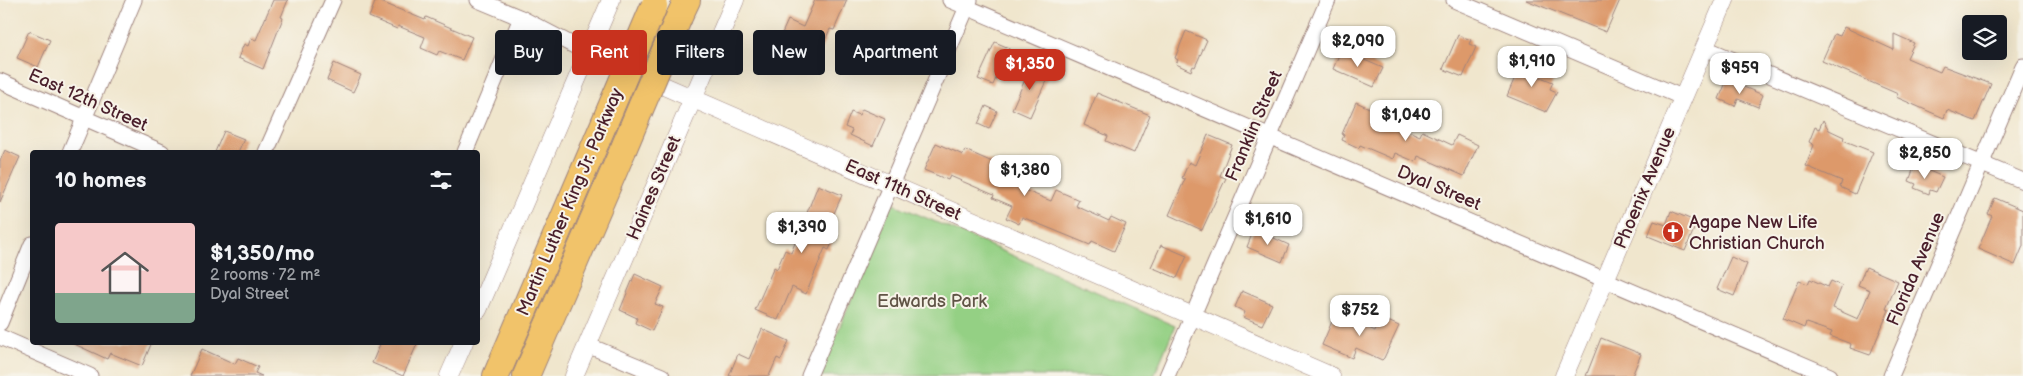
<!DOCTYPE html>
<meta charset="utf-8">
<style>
:root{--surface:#171b24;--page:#20242c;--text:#f1f3f6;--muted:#9ea1a6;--line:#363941;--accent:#c8321e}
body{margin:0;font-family:"Balsamiq Sans",sans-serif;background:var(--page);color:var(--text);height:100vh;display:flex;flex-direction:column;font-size:19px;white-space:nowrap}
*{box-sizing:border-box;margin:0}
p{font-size:16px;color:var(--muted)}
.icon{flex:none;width:28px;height:28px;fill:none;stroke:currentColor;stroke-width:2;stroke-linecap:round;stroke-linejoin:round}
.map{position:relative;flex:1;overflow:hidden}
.panel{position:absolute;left:30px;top:150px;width:450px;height:195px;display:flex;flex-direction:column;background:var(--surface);border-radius:5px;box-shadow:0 5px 20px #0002}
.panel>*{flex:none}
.banner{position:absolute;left:495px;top:30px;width:475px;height:45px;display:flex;gap:10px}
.controls{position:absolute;left:1962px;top:15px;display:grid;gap:10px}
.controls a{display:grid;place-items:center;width:45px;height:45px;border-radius:5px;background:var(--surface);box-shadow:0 5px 20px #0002;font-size:25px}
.price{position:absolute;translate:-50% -42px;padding:0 11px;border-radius:10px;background:#fff;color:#222;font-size:16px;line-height:32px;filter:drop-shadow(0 1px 2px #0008)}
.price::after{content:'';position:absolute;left:50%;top:30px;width:15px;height:11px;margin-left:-8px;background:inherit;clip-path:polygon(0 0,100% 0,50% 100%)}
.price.current{background:var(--accent);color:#fff}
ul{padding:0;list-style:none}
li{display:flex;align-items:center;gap:15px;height:125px;padding:0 25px}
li+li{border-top:1px solid var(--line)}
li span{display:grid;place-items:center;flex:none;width:140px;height:100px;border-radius:5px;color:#555}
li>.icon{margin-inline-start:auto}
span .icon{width:60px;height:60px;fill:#fffc;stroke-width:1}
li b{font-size:21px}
h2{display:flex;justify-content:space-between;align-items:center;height:60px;padding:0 25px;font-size:21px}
.tag{padding:0 18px;border-radius:5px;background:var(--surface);box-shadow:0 5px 20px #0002;font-size:18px;line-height:45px}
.tag.current{background:var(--accent);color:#fff}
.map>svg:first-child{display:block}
.green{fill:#94d084;stroke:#6f7858}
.building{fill:#dd996a}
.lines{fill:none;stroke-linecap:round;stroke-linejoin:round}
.minor-casing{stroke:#9d827c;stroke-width:17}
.tertiary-casing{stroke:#9d827c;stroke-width:19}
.motorway-casing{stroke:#9d827c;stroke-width:28}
.minor{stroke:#fff;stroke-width:15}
.tertiary{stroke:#fff;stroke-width:18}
.motorway{stroke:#f1c36a;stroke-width:26}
.motorway-bridge-casing{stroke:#9d827c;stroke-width:28;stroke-linecap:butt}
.motorway-bridge{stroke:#f1c36a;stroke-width:26}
.labels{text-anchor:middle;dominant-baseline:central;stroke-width:4;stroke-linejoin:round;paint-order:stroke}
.street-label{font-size:18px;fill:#4a1f2b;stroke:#f7f3e8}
.poi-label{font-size:18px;fill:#4a1f2b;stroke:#f7f3e8;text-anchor:start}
.park-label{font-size:18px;fill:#605446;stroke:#f7f3e8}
</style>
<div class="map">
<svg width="2023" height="376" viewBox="0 0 2023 376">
<rect width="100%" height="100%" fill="#f7f3e8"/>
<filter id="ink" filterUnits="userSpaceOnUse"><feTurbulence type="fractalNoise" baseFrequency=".02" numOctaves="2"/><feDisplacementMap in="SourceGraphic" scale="10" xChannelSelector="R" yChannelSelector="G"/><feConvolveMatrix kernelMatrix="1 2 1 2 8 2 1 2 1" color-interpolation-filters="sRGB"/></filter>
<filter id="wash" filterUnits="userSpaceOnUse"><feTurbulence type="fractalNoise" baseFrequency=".0096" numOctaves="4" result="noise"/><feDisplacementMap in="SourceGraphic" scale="20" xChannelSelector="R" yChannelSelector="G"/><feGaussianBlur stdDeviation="1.12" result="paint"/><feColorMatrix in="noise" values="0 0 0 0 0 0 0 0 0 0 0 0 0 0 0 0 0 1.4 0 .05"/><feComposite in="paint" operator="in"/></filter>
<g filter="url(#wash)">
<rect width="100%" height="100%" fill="#f0e6cd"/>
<polygon class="green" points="892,203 1175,326 1154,376 819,376"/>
<g id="blocks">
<g class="building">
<polygon points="273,0 288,0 281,17 283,18 263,69 238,58 244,44 248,46 251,38 256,40"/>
<polygon points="376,0 425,20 426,17 472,37 462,60 439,51 437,55 421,48 425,37 398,26 397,29 369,17"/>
<polygon points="815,0 847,0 834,30 830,29 815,63 794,54 797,48 779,40 788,20 803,27"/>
<polygon points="1526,0 1620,0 1606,32"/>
<polygon points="1844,27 1894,50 1894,34 1914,43 1907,58 1940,72 1943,66 1991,84 1975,121 1947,110 1944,118 1896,97 1898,94 1822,61 1834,34 1840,36"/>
<polygon points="29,31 50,40 38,67 17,58"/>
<polygon points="1186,31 1207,40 1195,67 1193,66 1191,71 1176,64 1178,60 1175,58"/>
<polygon points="1458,35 1471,40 1469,44 1476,47 1463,77 1443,69"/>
<polygon points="995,42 1009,48 993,85 978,79"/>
<polygon points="1341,50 1383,68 1374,87 1333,69"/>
<polygon points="1522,61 1541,70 1538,76 1553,82 1550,89 1557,92 1546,112 1507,96"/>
<polygon points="334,63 361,75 353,92 327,80"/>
<polygon points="1031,66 1049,74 1030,117 1012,109"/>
<polygon points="1727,80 1763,95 1758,107 1738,99 1735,106 1719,99"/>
<polygon points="1097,93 1150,115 1134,153 1106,141 1108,136 1084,125"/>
<polygon points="1356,102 1376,111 1374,116 1420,136 1422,131 1452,145 1457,135 1478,145 1464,176 1418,156 1416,162 1395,153 1393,159 1360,145 1359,148 1342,140 1344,135 1342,134"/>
<polygon points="986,106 997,111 989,129 978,124"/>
<polygon points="862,109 885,119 873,146 850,135 852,130 845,127 851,112 859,115"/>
<polygon points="1823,120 1829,130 1844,137 1843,140 1873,152 1855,194 1840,187 1842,181 1806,166 1814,145 1809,142 1815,127 1819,129"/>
<polygon points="224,131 244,139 238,152 215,152"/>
<polygon points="1208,135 1232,145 1220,176 1226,178 1202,230 1169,215 1185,179 1182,178 1189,162 1195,165"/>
<polygon points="936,143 963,155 965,150 1006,168 1008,163 1027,171 1019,188 1051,201 1056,190 1079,200 1076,206 1109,221 1111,217 1126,224 1114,251 1092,241 1090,245 1022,217 1019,224 1006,218 1012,206 993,198 994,195 950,176 948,180 924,170"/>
<polygon points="5,150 20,157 0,202 0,161"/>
<polygon points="1915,165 1943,177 1936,192 1930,190 1929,194 1914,188 1916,184 1909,181"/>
<polygon points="818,185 842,195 828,227 837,231 829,250 825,248 806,294 792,287 778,320 755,310 774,267 777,269 785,250 791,253"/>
<polygon points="1995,198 2023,210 2023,246 2015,265 1978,249 1992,216 1988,214"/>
<polygon points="1671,211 1697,222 1685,251 1648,236 1654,221 1666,225"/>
<polygon points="1254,229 1289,245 1282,262 1247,247"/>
<polygon points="1161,245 1187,256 1177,278 1151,267"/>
<polygon points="1731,257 1747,264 1734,296 1717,289"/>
<polygon points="1866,267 1898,281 1886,309 1889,310 1870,355 1850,348 1851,344 1830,336 1832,332 1806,323 1804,328 1783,319 1799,281 1808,284 1810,279 1828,287 1831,281 1842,286 1833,308 1858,319 1870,290 1858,285"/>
<polygon points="635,274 663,287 655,304 663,307 652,331 635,323 637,318 620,310"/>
<polygon points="1242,291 1272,304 1262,325 1243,317 1245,312 1235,307"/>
<polygon points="1336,312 1375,331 1381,318 1399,326 1384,358 1382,360 1356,348 1352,358 1322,345"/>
<polygon points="762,329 789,341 781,360 777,358 769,376 729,376 738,354 749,359"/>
<polygon points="1601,338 1641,354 1632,376 1586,376"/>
<polygon points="70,342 152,342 142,366 110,353 107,359"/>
<polygon points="381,342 418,342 403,376 372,363"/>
<polygon points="202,349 235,364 238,358 258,367 255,373 262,376 190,376"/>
</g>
</g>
</g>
<g filter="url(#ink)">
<use href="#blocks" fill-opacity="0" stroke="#9d827c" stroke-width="1"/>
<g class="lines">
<g class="minor-casing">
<g id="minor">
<polyline points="478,0 521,18 588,53"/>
<polyline points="950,0 1830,376"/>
<polyline points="1454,0 1684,98"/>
<polyline points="1705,48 2023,181"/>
<polyline points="0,81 162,152"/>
<polyline points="70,152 134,0"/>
<polyline points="266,152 333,0"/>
<polyline points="465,152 521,18"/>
<polyline points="0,323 32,244"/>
<polyline points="0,337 90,376"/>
<polyline points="587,345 662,376"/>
<polyline points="809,376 970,0"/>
<polyline points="1167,376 1328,0"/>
<polyline points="1891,376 2023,66"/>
</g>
</g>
<g class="tertiary-casing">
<g id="tertiary">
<polyline points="588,53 1331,376"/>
<polyline points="478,310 611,0"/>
<polyline points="449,376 464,342"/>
<polyline points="574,376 735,0"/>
<polyline points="1564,376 1725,0"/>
</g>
</g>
<g class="motorway-casing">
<g id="motorway">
<polyline points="679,17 687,0"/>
<polyline points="496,376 597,140"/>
<polyline points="526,376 623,150"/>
</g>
</g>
<use href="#minor" class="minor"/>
<use href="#tertiary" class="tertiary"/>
<use href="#motorway" class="motorway"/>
<g class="motorway-bridge-casing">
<g id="motorway-bridge">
<polyline points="597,140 654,6"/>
<polyline points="623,150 679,17"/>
</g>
</g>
<use href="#motorway-bridge" class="motorway-bridge"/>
</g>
</g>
<defs>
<g id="church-disc" transform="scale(1.125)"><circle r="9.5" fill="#c8321e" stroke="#f7f3e8"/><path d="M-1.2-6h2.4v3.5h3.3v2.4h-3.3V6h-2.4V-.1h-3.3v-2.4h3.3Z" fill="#fff"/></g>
</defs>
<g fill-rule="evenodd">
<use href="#church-disc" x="1673" y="232"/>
</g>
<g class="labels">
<g class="street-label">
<text transform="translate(88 100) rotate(24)">East 12th Street</text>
<text transform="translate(1254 126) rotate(-67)">Franklin Street</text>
<text transform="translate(654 188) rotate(-67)">Haines Street</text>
<text transform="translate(1439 188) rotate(23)">Dyal Street</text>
<text transform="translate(1645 188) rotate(-67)">Phoenix Avenue</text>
<text transform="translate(903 190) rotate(24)">East 11th Street</text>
<text transform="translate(570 202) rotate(-67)">Martin Luther King Jr. Parkway</text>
<text transform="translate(1916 269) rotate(-67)">Florida Avenue</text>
</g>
<g class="poi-label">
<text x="1689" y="222">Agape New Life<tspan x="1689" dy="21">Christian Church</tspan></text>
</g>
<g class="park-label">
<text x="932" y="301">Edwards Park</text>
</g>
</g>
</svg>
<div class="controls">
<a><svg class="icon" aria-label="layers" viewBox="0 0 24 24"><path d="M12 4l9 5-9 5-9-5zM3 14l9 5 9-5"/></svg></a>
</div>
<b class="price" style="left:1358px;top:68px">$2,090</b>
<b class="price" style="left:1532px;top:88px">$1,910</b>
<b class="price current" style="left:1030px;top:91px">$1,350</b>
<b class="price" style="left:1740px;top:95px">$959</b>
<b class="price" style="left:1406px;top:142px">$1,040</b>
<b class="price" style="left:1925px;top:180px">$2,850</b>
<b class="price" style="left:1025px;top:197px">$1,380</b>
<b class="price" style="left:1268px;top:246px">$1,610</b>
<b class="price" style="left:802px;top:254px">$1,390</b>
<b class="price" style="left:1360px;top:337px">$752</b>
<div class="banner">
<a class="tag">Buy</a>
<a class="tag current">Rent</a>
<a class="tag">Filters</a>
<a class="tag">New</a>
<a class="tag">Apartment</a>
</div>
<section class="panel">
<h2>10 homes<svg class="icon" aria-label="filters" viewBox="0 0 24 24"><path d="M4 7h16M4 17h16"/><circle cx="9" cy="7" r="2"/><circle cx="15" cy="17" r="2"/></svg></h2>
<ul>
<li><span style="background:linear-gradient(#f6c9c9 70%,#7fa58c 0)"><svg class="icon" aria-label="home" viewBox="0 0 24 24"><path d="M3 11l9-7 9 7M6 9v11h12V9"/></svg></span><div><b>$1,350/mo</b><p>2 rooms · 72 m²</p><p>Dyal Street</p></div></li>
</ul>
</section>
</div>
